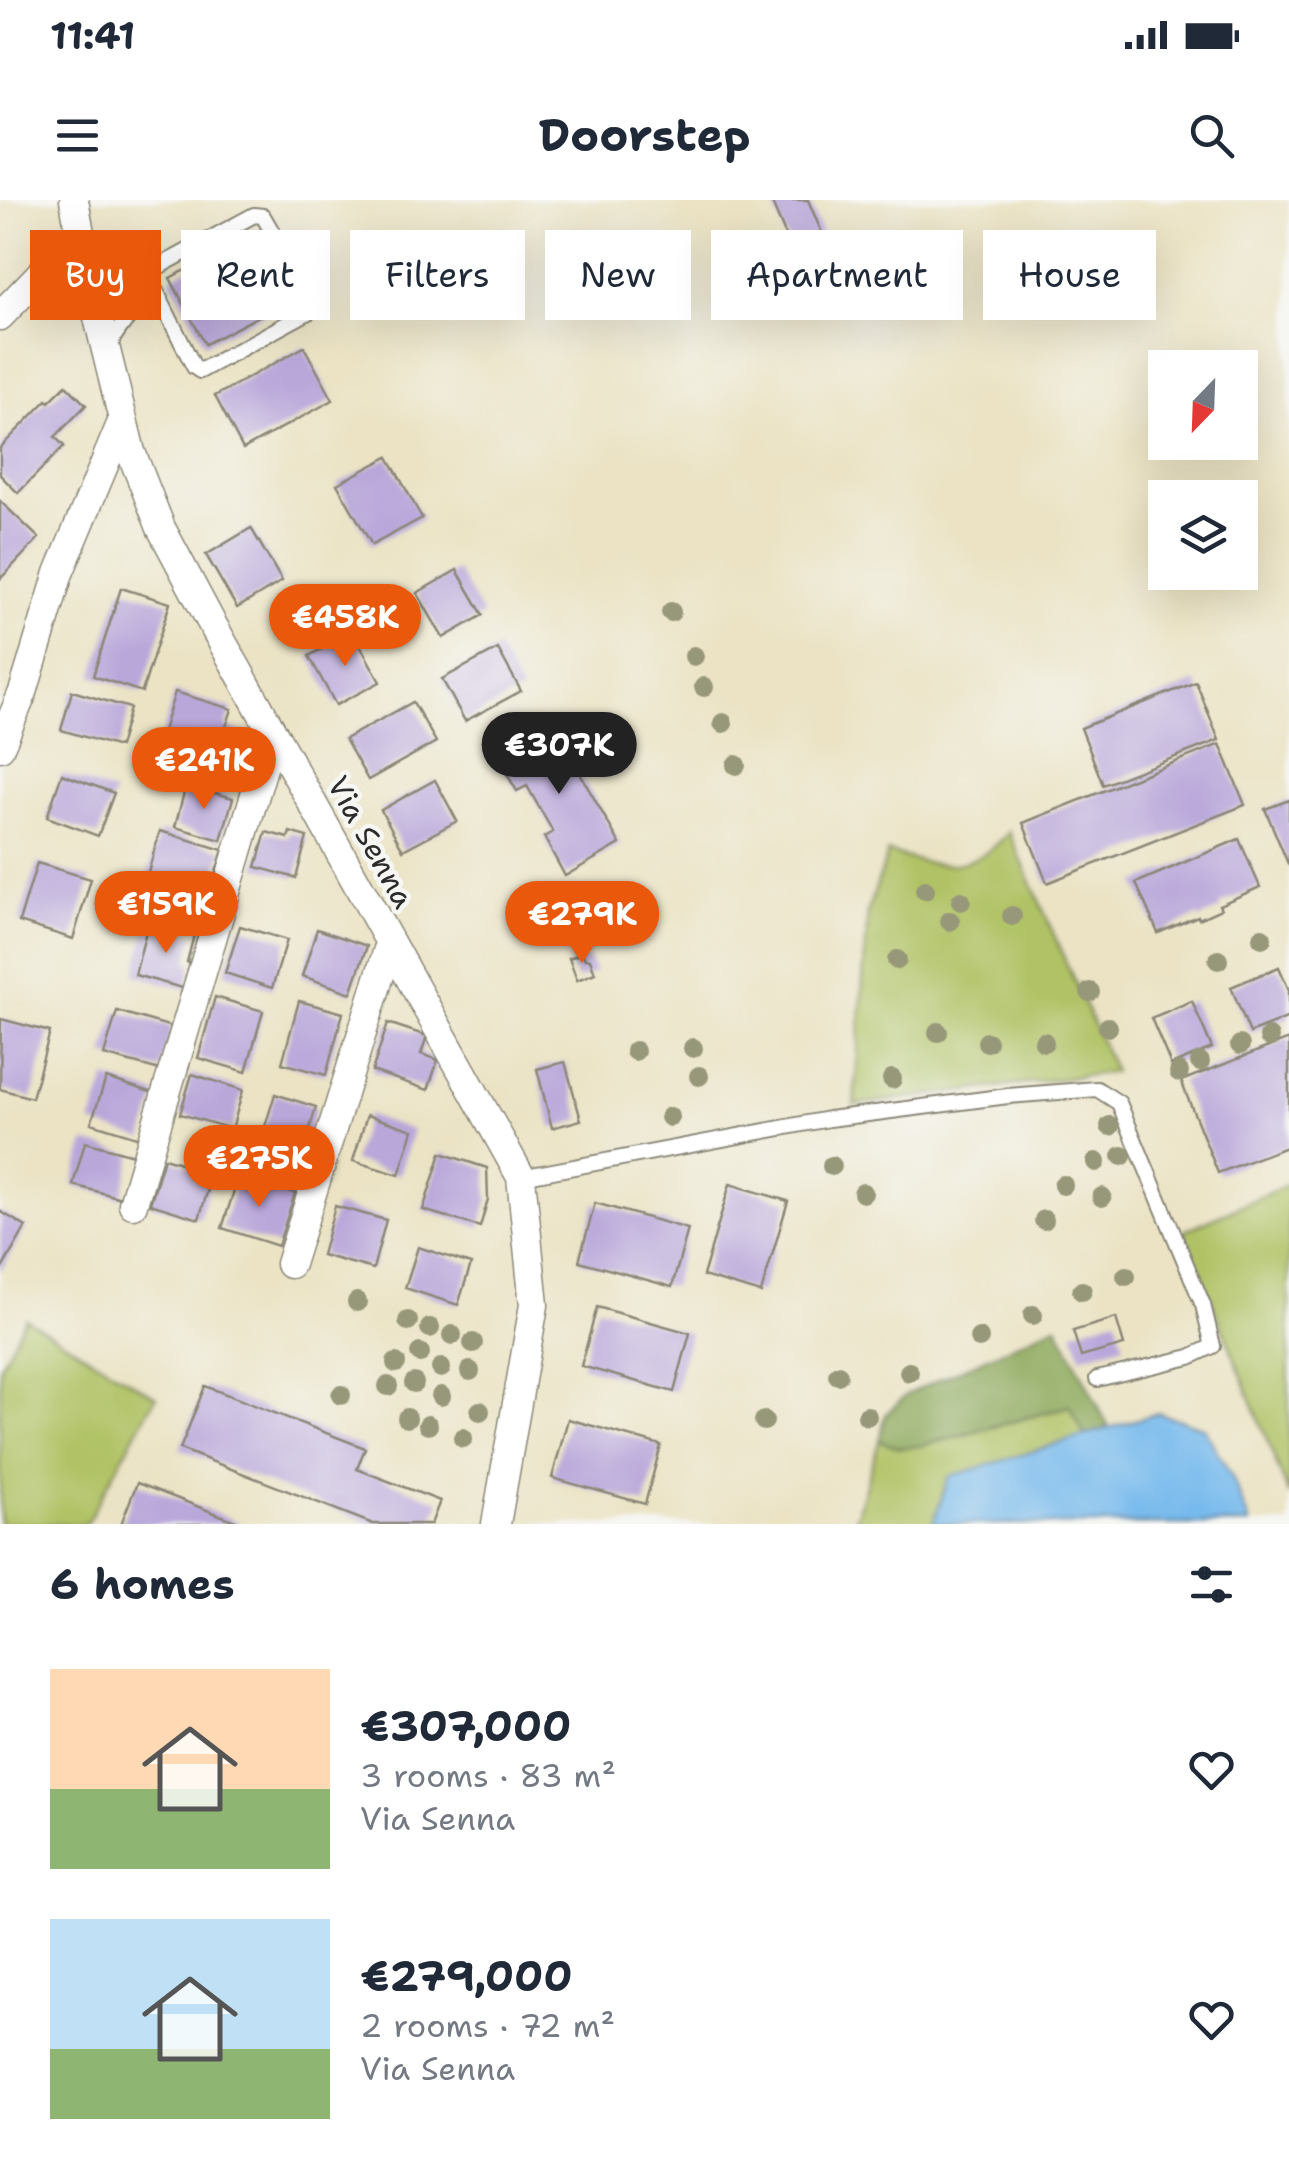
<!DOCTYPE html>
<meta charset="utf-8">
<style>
:root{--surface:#fff;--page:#f2f2f3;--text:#1f2937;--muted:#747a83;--accent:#ea580c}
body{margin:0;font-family:"Shantell Sans",sans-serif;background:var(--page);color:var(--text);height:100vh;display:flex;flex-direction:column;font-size:38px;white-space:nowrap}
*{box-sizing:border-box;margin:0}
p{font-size:32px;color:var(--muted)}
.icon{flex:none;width:55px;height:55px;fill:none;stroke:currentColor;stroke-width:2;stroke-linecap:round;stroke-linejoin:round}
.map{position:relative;height:1324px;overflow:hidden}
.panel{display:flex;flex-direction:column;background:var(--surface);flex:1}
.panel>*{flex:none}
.banner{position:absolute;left:30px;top:30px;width:1230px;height:90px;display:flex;gap:20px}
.needle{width:65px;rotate:203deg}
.buttons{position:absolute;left:1148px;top:150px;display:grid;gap:20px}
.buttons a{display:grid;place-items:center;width:110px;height:110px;border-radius:0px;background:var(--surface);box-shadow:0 10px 40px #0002;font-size:50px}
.price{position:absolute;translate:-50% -85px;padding:0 22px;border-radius:35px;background:var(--accent);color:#fff;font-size:32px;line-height:65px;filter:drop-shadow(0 2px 5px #0008)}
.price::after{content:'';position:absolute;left:50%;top:60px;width:30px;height:22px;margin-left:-15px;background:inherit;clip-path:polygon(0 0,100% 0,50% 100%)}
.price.active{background:#222;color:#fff}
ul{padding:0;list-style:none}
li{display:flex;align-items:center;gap:30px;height:250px;padding:0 50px}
li span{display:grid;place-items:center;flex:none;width:280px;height:200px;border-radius:0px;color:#555}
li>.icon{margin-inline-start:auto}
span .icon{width:120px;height:120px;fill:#fffc;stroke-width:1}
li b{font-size:42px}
h2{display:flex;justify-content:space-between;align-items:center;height:120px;padding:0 50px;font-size:42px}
.pill{padding:0 35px;border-radius:0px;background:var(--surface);box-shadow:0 10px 40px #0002;font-size:35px;line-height:90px}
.pill.active{background:var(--accent);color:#fff}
.status{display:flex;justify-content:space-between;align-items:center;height:70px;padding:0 50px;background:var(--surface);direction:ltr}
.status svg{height:28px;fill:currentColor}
header{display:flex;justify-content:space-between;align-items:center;height:130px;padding:0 50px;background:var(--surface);font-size:45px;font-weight:700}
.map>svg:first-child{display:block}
.green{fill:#b0c265;stroke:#6e7648;stroke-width:2.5}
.forest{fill:#8ca85a;stroke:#5c6a42;stroke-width:2.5}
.water{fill:#77baed;stroke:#51728c;stroke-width:2.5}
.building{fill:#b9a7da}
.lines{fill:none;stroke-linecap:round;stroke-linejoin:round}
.lane-casing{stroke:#8b8778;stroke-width:18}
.street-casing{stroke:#8b8778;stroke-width:31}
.lane{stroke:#fff;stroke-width:14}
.street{stroke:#fff;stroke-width:28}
.tree{fill:#979779}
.labels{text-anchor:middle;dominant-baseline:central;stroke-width:9;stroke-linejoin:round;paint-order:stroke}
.street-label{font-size:30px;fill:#2b2b2b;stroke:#f6f6f2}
</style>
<div class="status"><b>11:41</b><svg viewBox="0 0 49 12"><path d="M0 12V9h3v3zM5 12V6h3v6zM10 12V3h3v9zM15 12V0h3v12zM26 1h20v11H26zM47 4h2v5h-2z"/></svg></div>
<header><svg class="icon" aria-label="menu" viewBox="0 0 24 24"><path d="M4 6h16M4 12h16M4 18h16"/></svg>Doorstep<svg class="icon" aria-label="search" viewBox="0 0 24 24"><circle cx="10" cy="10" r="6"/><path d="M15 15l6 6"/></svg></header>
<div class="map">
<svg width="1289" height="1324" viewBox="0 0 1289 1324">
<rect width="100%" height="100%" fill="#f6f6f2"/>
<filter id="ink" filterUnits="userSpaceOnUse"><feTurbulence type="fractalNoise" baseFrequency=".01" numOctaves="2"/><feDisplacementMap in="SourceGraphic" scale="20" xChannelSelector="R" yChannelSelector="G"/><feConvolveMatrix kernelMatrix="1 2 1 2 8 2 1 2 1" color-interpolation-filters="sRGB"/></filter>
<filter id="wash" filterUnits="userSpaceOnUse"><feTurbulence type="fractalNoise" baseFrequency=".0048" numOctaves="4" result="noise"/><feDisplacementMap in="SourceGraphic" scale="40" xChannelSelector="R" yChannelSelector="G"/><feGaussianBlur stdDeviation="2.25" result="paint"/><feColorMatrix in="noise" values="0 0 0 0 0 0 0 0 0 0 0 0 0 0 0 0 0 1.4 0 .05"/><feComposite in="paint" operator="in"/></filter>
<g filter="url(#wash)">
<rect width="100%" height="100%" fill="#ebe3c4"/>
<g class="green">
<path d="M1009,632L1114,872L854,905L868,711L888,652C937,668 972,675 1009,632Z"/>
<polygon points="1289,984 1289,1295 1184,1031"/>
<polygon points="25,1118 156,1197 86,1324 0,1324 0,1166"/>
<polygon points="1071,1206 1085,1236 949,1277 933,1324 854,1324 879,1241 901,1248 939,1242"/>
</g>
<polygon class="forest" points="1057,1125 1109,1228 1085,1236 1070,1206 920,1246 901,1248 879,1241 886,1214 908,1194"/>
<polygon class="water" points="1158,1213 1203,1227 1233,1279 1250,1324 933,1324 949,1277"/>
<g id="blocks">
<g class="building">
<polygon points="779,0 808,0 842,80 810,93 772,3"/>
<polygon points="261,30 296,97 205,144 170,78"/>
<polygon points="304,147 333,200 243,249 215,196"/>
<polygon points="66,185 86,205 55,237 64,246 18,293 0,275 0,248 47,200 49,202"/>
<polygon points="388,257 422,318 372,345 337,284"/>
<polygon points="0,301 39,338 0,379"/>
<polygon points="251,328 282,381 237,408 206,355"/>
<polygon points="457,370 483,415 443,438 417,393"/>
<polygon points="121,388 170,403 142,492 93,476"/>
<polygon points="353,432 380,482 336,505 309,456"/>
<polygon points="498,449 521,491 465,521 442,479"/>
<polygon points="1196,482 1219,540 1103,585 1081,528"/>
<polygon points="72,491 130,508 119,547 61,530"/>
<polygon points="175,492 232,509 226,527 250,535 244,553 250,556 238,583 193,569 198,556 159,544"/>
<polygon points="413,502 436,542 368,580 345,539"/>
<polygon points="550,521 620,644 565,676 544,637 553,632 527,586 517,591 494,552"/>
<polygon points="1220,544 1245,605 1047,683 1023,623"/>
<polygon points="62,574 114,593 98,636 47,617"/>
<polygon points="435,580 457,621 403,650 381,610"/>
<polygon points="186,585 233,598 221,640 175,627"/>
<polygon points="1289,600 1289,666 1265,609"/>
<polygon points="160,631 223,650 206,704 144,686"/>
<polygon points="266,632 288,638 290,632 307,637 296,678 256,667"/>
<polygon points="1239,639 1260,687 1219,705 1221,709 1199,719 1198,716 1158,733 1136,683"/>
<polygon points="37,663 91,679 73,739 19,722"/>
<polygon points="148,723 194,735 187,762 192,764 186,789 135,775"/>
<polygon points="240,726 287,740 272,788 225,773"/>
<polygon points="317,729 367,746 351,793 302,776"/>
<polygon points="582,753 585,759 590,759 595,773 577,780 569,758"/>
<polygon points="1279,767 1289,790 1289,817 1250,833 1231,787"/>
<polygon points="215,797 263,811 246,872 198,858"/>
<polygon points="299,801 343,813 326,875 282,863"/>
<polygon points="1192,801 1212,848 1171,865 1151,818"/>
<polygon points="117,811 172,827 160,870 104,855"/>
<polygon points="1,819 50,832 32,898 0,889"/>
<polygon points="388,823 427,836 421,854 438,860 428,890 372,871"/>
<polygon points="1289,839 1289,946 1218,973 1181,881"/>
<polygon points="565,862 581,920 552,928 537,869"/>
<polygon points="192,874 243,890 232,929 180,914"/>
<polygon points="106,878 157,894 143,939 91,923"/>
<polygon points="275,894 316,907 302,956 260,943"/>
<polygon points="367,915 413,930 399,975 353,961"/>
<polygon points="85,942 133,955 121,998 73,985"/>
<polygon points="441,953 487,968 488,999 480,1027 423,1010"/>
<polygon points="164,958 213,973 199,1019 150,1004"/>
<polygon points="239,975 295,993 278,1046 222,1028"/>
<polygon points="730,984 788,1001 761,1093 703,1076"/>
<polygon points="595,1003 688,1029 672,1087 579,1061"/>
<polygon points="335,1006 386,1020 373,1069 322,1055"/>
<polygon points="0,1011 26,1027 0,1072"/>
<polygon points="418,1047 471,1064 458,1105 405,1088"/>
<polygon points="597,1107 690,1133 674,1192 581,1166"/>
<polygon points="1116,1118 1124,1145 1081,1157 1073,1131"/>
<polygon points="205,1186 365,1248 357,1269 440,1301 431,1324 373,1324 180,1249"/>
<polygon points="568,1219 661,1245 645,1304 552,1278"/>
<polygon points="137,1283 243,1324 121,1324"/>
</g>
</g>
</g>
<g filter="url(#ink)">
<use href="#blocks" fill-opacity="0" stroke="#8b8778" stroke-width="2.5"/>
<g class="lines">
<g class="lane-casing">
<g id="lane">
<polygon points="254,15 263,16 313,103 312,110 200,171 194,167 147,73"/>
<path d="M107,148C124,121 128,112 159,99"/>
<polyline points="521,977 829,919 1008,896 1097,889 1119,903 1203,1105 1213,1146 1190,1157 1097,1179"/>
</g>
</g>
<g class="street-casing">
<g id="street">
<polyline points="74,0 88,77 131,252 161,328 210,420 521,977 534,1105 496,1324"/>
<polyline points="0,116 79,34"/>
<polyline points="0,547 23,492 59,373 122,222"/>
<polyline points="133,1004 273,534"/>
<polyline points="290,1064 390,743"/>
</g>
</g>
<use href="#lane" class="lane"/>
<use href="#street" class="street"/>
</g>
<g class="tree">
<circle cx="835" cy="98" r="10"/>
<circle cx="671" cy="412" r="10"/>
<circle cx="694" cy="456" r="10"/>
<circle cx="704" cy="487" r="10"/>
<circle cx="723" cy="523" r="10"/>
<circle cx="736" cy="565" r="10"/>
<circle cx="925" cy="690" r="10"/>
<circle cx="961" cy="701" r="10"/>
<circle cx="1012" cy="716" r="10"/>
<circle cx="950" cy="721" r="10"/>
<circle cx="1262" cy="738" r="10"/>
<circle cx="897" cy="760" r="10"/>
<circle cx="1218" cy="760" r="10"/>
<circle cx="1090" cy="792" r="10"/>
<circle cx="1108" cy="827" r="10"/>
<circle cx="938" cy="832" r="10"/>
<circle cx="1269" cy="837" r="10"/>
<circle cx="987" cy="842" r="10"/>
<circle cx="1044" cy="842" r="10"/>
<circle cx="1240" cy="845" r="10"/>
<circle cx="693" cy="848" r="10"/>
<circle cx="635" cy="851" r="10"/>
<circle cx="1200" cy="862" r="10"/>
<circle cx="1179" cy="872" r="10"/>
<circle cx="699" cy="876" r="10"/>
<circle cx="892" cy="879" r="10"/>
<circle cx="670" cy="917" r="10"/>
<circle cx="1110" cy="926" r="10"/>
<circle cx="1122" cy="956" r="10"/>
<circle cx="1096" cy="962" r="10"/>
<circle cx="832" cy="966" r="10"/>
<circle cx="1063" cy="985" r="10"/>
<circle cx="863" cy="993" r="10"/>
<circle cx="1102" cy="997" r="10"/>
<circle cx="1044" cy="1020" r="10"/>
<circle cx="1126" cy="1076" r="10"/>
<circle cx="1082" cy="1091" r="10"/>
<circle cx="357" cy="1102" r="10"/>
<circle cx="1033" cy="1115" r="10"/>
<circle cx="408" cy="1121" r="10"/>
<circle cx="430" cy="1128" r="10"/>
<circle cx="452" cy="1135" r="10"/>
<circle cx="979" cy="1138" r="10"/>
<circle cx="473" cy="1143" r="10"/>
<circle cx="420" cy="1153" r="10"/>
<circle cx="396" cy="1163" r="10"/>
<circle cx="441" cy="1168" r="10"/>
<circle cx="470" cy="1171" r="10"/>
<circle cx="909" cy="1172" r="10"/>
<circle cx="838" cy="1175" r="10"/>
<circle cx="414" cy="1183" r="10"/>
<circle cx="388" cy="1186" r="10"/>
<circle cx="341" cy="1195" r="10"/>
<circle cx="441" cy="1196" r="10"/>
<circle cx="480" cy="1211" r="10"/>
<circle cx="867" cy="1216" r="10"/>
<circle cx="407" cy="1218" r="10"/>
<circle cx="764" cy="1221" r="10"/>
<circle cx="428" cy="1225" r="10"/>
<circle cx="463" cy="1238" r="10"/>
</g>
</g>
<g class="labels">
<g class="street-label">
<text transform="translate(371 642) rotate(61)">Via Senna</text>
</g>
</g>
</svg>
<div class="buttons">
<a><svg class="needle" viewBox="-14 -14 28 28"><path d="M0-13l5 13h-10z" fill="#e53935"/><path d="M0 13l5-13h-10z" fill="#747a83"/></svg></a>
<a><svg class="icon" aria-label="layers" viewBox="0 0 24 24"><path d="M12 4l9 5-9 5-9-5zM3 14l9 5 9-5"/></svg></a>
</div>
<b class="price" style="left:345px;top:469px">€458K</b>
<b class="price active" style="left:559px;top:597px">€307K</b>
<b class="price" style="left:204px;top:612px">€241K</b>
<b class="price" style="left:166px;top:756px">€159K</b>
<b class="price" style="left:582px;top:766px">€279K</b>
<b class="price" style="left:259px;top:1010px">€275K</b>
<div class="banner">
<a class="pill active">Buy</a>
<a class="pill">Rent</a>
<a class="pill">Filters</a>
<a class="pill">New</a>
<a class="pill">Apartment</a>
<a class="pill">House</a>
</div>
</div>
<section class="panel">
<h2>6 homes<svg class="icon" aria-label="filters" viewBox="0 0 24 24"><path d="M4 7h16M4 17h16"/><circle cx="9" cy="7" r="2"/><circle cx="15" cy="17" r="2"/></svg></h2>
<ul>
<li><span style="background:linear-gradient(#ffd9b3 60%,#8fb573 0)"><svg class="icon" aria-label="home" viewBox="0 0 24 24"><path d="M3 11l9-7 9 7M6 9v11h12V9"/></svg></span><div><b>€307,000</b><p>3 rooms · 83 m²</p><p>Via Senna</p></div><svg class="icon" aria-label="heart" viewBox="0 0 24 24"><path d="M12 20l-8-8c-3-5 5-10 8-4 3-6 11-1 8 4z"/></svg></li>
<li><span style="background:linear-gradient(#bfe0f5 65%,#8fb573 0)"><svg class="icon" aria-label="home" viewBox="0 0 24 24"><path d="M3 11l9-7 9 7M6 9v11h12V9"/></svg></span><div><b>€279,000</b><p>2 rooms · 72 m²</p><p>Via Senna</p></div><svg class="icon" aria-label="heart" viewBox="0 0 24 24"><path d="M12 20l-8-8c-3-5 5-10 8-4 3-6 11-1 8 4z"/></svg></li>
</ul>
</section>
